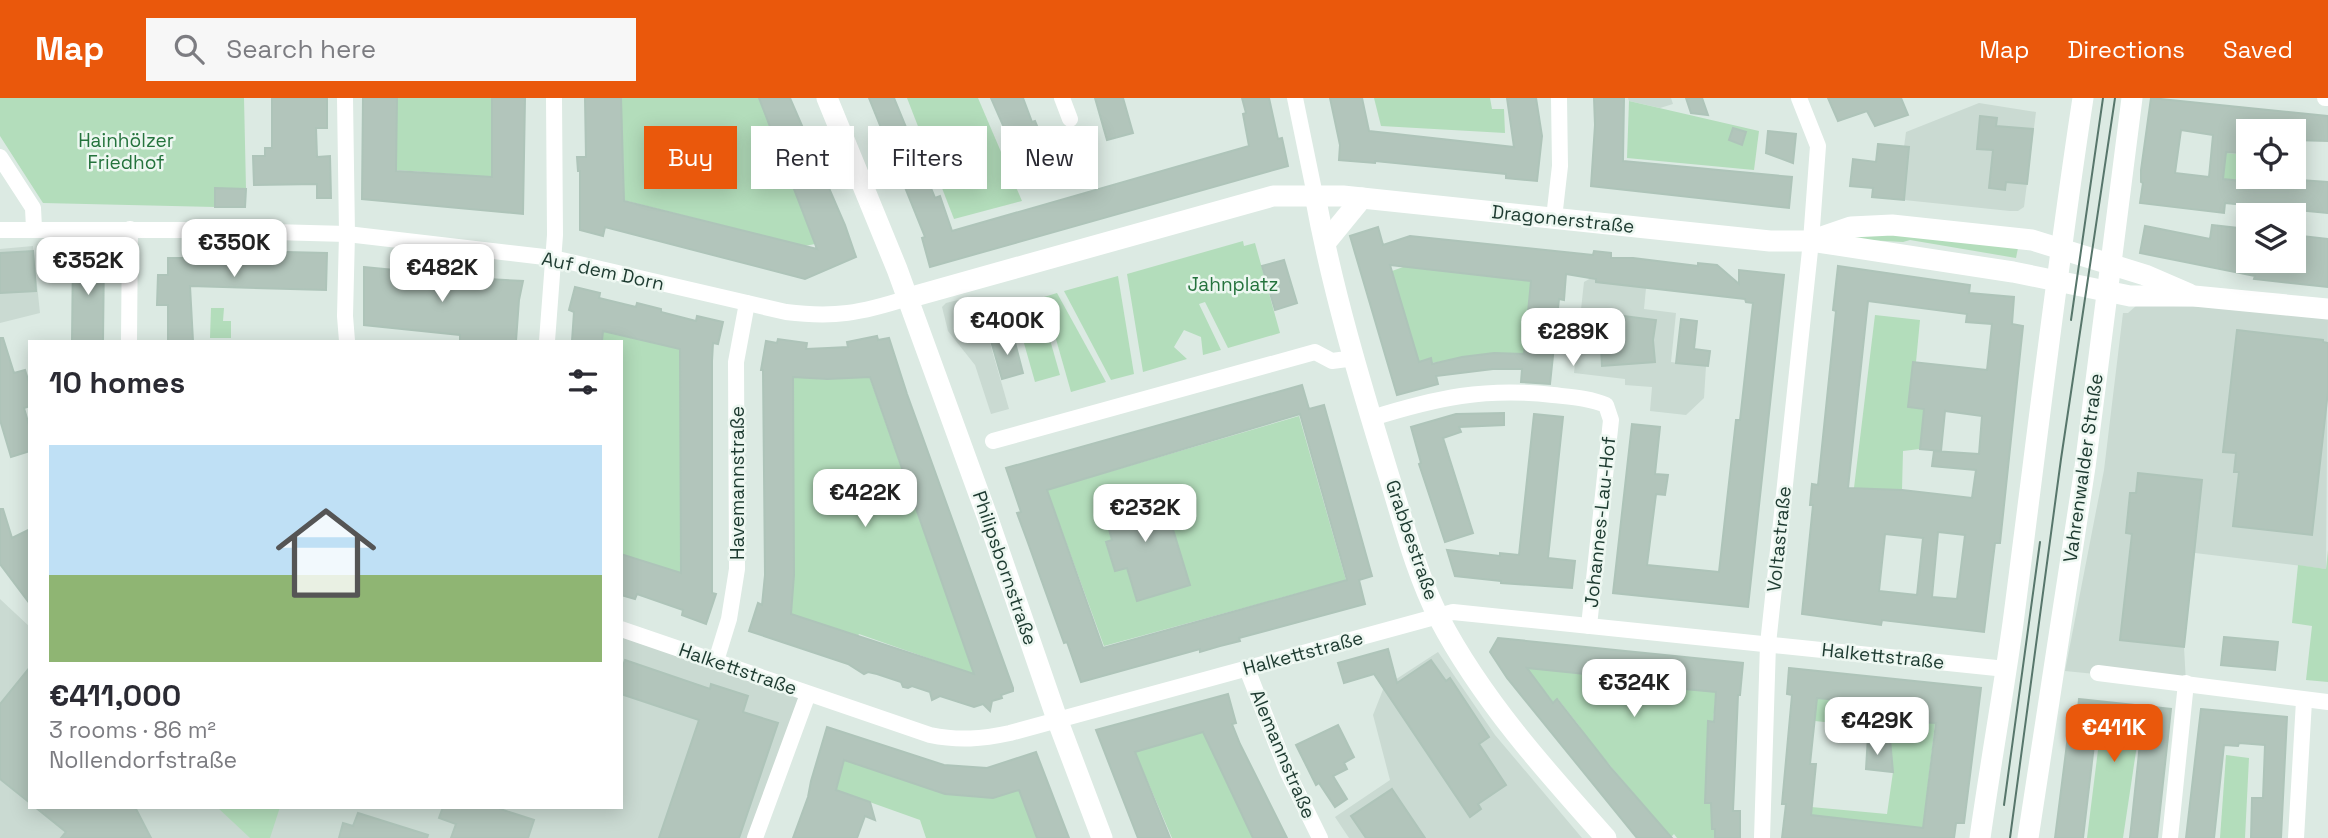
<!DOCTYPE html>
<meta charset="utf-8">
<style>
:root{--surface:#fff;--page:#f7f7f7;--text:#2b2b33;--muted:#7c7c81;--accent:#ea580c}
body{margin:0;font-family:"Space Grotesk",sans-serif;background:var(--page);color:var(--text);height:100vh;display:flex;flex-direction:column;font-size:26px;white-space:nowrap}
*{box-sizing:border-box;margin:0}
p{font-size:23px;color:var(--muted)}
.icon{flex:none;width:38px;height:38px;fill:none;stroke:currentColor;stroke-width:2;stroke-linecap:round;stroke-linejoin:round}
.map{position:relative;flex:1;overflow:hidden}
.drawer{position:absolute;left:28px;top:242px;width:595px;height:469px;display:flex;flex-direction:column;background:var(--surface);border-radius:0px;box-shadow:0 4px 18px #0003}
.drawer>*{flex:none}
.banner{position:absolute;left:644px;top:28px;width:665px;height:63px;display:flex;gap:14px}
.controls{position:absolute;left:2236px;top:21px;display:grid;gap:14px}
.controls a{display:grid;place-items:center;width:70px;height:70px;border-radius:0px;background:var(--surface);box-shadow:0 4px 18px #0003;font-size:35px}
.price{position:absolute;translate:-50% -60px;padding:0 16px;border-radius:14px;background:#fff;color:#222;font-size:23px;line-height:46px;filter:drop-shadow(0 2px 4px #0008)}
.price::after{content:'';position:absolute;left:50%;top:42px;width:21px;height:16px;margin-left:-10px;background:inherit;clip-path:polygon(0 0,100% 0,50% 100%)}
.price.selected{background:var(--accent);color:#fff}
ul{padding:0;list-style:none}
li{display:grid;align-content:center;gap:14px;height:371px;padding:0 21px}
li span{display:grid;place-items:center;height:217px;border-radius:0px;color:#555}
li>.icon{margin-inline-start:auto}
span .icon{width:126px;height:126px;fill:#fffc;stroke-width:1}
li b{font-size:30px}
h2{display:flex;justify-content:space-between;align-items:center;height:84px;padding:0 21px;font-size:30px}
.chip{padding:0 24px;border-radius:0px;background:var(--surface);box-shadow:0 4px 18px #0003;font-size:24px;line-height:63px}
.chip.selected{background:var(--accent);color:#fff}
header{display:flex;align-items:center;gap:42px;box-sizing:border-box;height:98px;padding:0 35px;background:var(--accent);color:#fff}
header strong{font-size:33px}
nav{display:flex;gap:38px;margin-inline-start:auto;font-size:24px}
.search{width:490px;height:63px;background:var(--page);display:flex;align-items:center;gap:18px;box-sizing:border-box;padding:0 24px;border-radius:0px;color:var(--muted);font-size:26px}
.map>svg:first-child{display:block}
.built{fill:#cadad2}
.green{fill:#b3ddbb}
.building{fill:#b2c5bb;stroke:#aec4b9;stroke-width:2;fill-rule:evenodd}
.lines{fill:none;stroke-linecap:round;stroke-linejoin:round}
.street{stroke:#fff;stroke-width:16}
.secondary{stroke:#fff;stroke-width:21}
.tram{stroke:#57766b;stroke-width:2}
.labels{text-anchor:middle;dominant-baseline:central;stroke-width:5;stroke-linejoin:round;paint-order:stroke}
.park-label{font-size:19px;fill:#25733d;stroke:#edf7f1}
.street-label{font-size:19px;fill:#1d3a30;stroke:#edf7f1}
</style>
<header>
<strong>Map</strong>
<div class="search"><svg class="icon" aria-label="search" viewBox="0 0 24 24"><circle cx="10" cy="10" r="6"/><path d="M15 15l6 6"/></svg>Search here</div>
<nav><a>Map</a><a>Directions</a><a>Saved</a></nav>
</header>
<div class="map">
<svg width="2328" height="740" viewBox="0 0 2328 740">
<rect width="100%" height="100%" fill="#dceae3"/>
<g class="built">
<polygon points="1628,0 1671,0 1673,6 1660,10 1629,3"/>
<polygon points="1979,5 2036,14 2024,109 2018,113 2010,113 1904,102 1909,50 1904,49 1906,34"/>
<polygon points="33,148 40,215 0,225 0,151"/>
<polygon points="1591,180 1596,181 1596,184 1646,190 1644,211 1676,215 1671,264 1706,268 1704,300 1686,317 1650,313 1652,289 1625,287 1625,281 1574,275 1584,184"/>
<polygon points="970,199 979,207 1009,311 991,316 975,267 948,233 942,209 946,205"/>
<polygon points="2137,207 2239,210 2328,220 2326,471 2195,455 2184,549 2186,585 2065,573 2104,372 2123,215 2128,215"/>
<polygon points="0,501 30,529 30,709 621,709 621,531 808,596 755,740 0,740"/>
<polygon points="1438,554 1495,637 1582,740 1349,740 1335,719 1390,682 1373,617 1384,589"/>
</g>
<g class="green">
<polygon points="0,0 244,0 246,91 216,90 215,109 43,105 0,38"/>
<polygon points="397,0 492,0 492,79 396,72"/>
<polygon points="621,0 759,0 815,146 805,148 615,100 624,84"/>
<polygon points="907,0 978,0 1022,103 954,121"/>
<polygon points="1374,0 1490,0 1492,11 1504,11 1505,35 1381,28"/>
<polygon points="1629,3 1759,33 1754,72 1627,60"/>
<polygon points="2241,37 2249,38 2249,79 2294,79 2294,43 2305,44 2300,89 2223,81 2226,55 2239,56"/>
<polygon points="1850,137 1906,137 2018,150 2016,160 1910,142 1903,144 1850,141"/>
<polygon points="1243,143 1244,148 1255,145 1280,235 1228,250 1205,204 1199,206 1221,252 1203,257 1201,239 1184,232 1174,249 1187,261 1143,274 1127,176"/>
<polygon points="1406,168 1531,183 1524,256 1477,257 1432,265 1430,260 1419,264 1392,173"/>
<polygon points="1118,178 1134,276 1111,282 1064,193"/>
<polygon points="1057,195 1106,284 1071,294 1044,199"/>
<polygon points="1039,203 1060,277 1035,284 1014,210"/>
<polygon points="211,210 224,210 223,223 231,223 231,240 210,240"/>
<polygon points="1875,217 1920,222 1916,264 1913,264 1924,311 1920,351 1903,353 1902,392 1849,431"/>
<path d="M603,229C628,240 654,246 681,248V484L621,456V243H602Z"/>
<path d="M788,275L807,277V280C828,283 848,280 868,275L970,565L979,578L859,536L858,538L798,518L788,519L794,477L793,283Z"/>
<polygon points="1299,318 1346,482 1104,548 1047,392"/>
<polygon points="2328,452 2328,584 2306,582 2312,528 2292,525 2298,467 2326,471"/>
<polygon points="1529,564 1557,573 1654,582 1654,588 1716,594 1705,705 1711,705 1712,730 1715,731 1715,739 1717,740 1677,740 1674,736 1671,739 1579,631 1580,629 1558,601 1553,604 1527,571 1525,572"/>
<polygon points="1814,599 1912,609 1911,622 1935,625 1923,730 1811,717 1811,709 1887,716 1893,674 1889,631 1815,623"/>
<polygon points="1203,634 1253,740 1172,740 1135,654"/>
<polygon points="2100,636 2138,640 2123,740 2087,740"/>
<polygon points="2226,657 2249,660 2245,740 2220,740"/>
<polygon points="844,662 945,696 993,700 1019,692 1037,740 926,740 920,722 836,692"/>
<polygon points="217,709 280,709 270,740 250,740"/>
</g>
<g class="building">
<polygon points="272,0 327,0 327,30 316,30 317,59 330,58 331,100 317,100 317,86 254,87 253,58 265,58 265,50 272,50"/>
<polygon points="363,0 397,0 396,73 492,79 492,0 525,0 523,116 362,101"/>
<polygon points="585,0 621,0 624,103 817,151 759,0 790,0 845,127 856,159 805,181 605,129 603,138 580,132 580,73 578,73 577,59 586,59"/>
<polygon points="869,0 894,0 935,100 940,98 952,133 1249,48 1243,16 1246,15 1242,0 1269,0 1278,41 1282,40 1288,68 930,169 922,140 925,139"/>
<polygon points="991,0 1023,0 1032,24 1035,23 1051,62 1023,73"/>
<polygon points="1095,0 1123,0 1133,35 1107,42"/>
<polygon points="1330,0 1362,0 1369,33 1514,49 1507,0 1536,0 1542,38 1537,83 1506,80 1506,76 1375,63 1375,65 1339,62 1340,47"/>
<polygon points="1594,0 1624,0 1623,63 1792,79 1789,110 1591,88 1595,27"/>
<polygon points="1686,0 1702,0 1708,17 1691,15"/>
<polygon points="1828,0 1901,0 1908,17 1875,28 1867,13 1838,23"/>
<path d="M2151,0L2328,18V43L2294,42V33H2249V37L2240,36L2238,55L2226,54L2223,81L2301,89V82L2328,84V115L2225,105L2224,115L2140,105L2143,85L2141,84V72ZM2181,32L2213,37L2209,79L2175,75Z"/>
<polygon points="1980,18 1997,20 1996,28 2033,31 2027,86 2006,84 2005,92 1989,90 1993,52 1977,51"/>
<polygon points="1733,30 1746,34 1742,47 1729,42"/>
<polygon points="1768,33 1796,36 1793,65 1766,55"/>
<polygon points="1878,46 1909,49 1904,102 1872,99 1873,90 1850,88 1853,61 1876,64"/>
<polygon points="215,90 246,91 245,109 215,109"/>
<polygon points="2212,127 2238,130 2237,146 2249,148 2249,163 2294,163 2294,137 2328,141 2328,189 2254,181 2255,178 2140,155 2145,128 2210,141"/>
<path d="M1378,129L1383,147L1410,138L1593,157L1594,153L1611,155V160H1633L1698,168V165L1717,167L1739,186V172L1784,177L1748,509L1613,495L1632,326L1660,329L1655,376L1668,377L1665,397L1656,396L1647,467L1719,474L1736,322H1740L1753,205L1746,204L1745,201L1596,184V181L1566,176L1564,202L1559,201L1550,286L1521,284L1522,271H1493L1436,278L1438,286L1397,297L1350,138ZM1390,167L1531,183L1524,256L1494,255L1462,259L1432,266L1431,260L1419,264Z"/>
<polygon points="200,152 327,155 326,192 190,188 193,243 168,243 168,207 157,207 158,177 168,177 168,160 200,160"/>
<polygon points="33,153 36,193 0,195 0,155"/>
<polygon points="73,156 104,156 103,243 72,243"/>
<polygon points="1284,162 1297,205 1275,212 1262,168"/>
<path d="M1838,168L1970,187L1969,195L2014,199L2012,226L2023,228L2000,445H1995L1984,534L1882,522L1881,527L1802,516L1813,407H1810L1812,386L1818,387L1836,213L1833,212ZM1868,203L1967,216L1966,224L1992,226L1987,272L1913,264L1908,309L1924,311L1920,351L1941,353L1945,313L1982,318L1979,356L1934,353L1932,368L1976,372L1972,400L1902,392L1848,390ZM1938,434L1965,437L1957,501L1932,499ZM1885,436L1923,440L1917,497L1879,493Z"/>
<polygon points="364,169 415,174 415,171 452,175 470,178 470,180 523,183 519,202 516,243 460,243 460,237 364,227"/>
<polygon points="575,189 600,195 599,200 636,209 637,205 661,211 661,214 696,223 697,218 723,224 718,246 713,245 712,263 712,495 716,496 706,526 682,517 683,512 637,496 635,501 621,497 621,456 681,475 680,251 603,233 602,243 572,243 574,214 569,212"/>
<polygon points="1592,214 1656,222 1653,242 1655,264 1602,268 1601,248 1588,246"/>
<polygon points="1681,221 1697,223 1694,251 1710,253 1708,268 1676,265"/>
<polygon points="2237,232 2323,242 2323,244 2328,245 2328,293 2312,437 2233,428 2239,374 2234,374 2236,355 2223,354"/>
<polygon points="1013,237 1023,275 1002,281 991,243"/>
<path d="M877,238L878,242L889,240L907,296L1013,590V593L1001,597L1002,600L992,603L990,613L983,606L974,609L940,598L932,602L930,594L912,588L908,590L903,589L901,584L877,576L868,574L864,576L848,566L749,533L758,505L762,507L765,477L763,272H761L766,243L777,245L778,241L807,245L806,251L828,250L848,249L847,244ZM793,279L827,281L870,279L974,576L791,516L794,477Z"/>
<polygon points="0,240 3,240 14,275 25,272 30,288 30,308 24,310 30,331 30,353 11,359 0,322"/>
<path d="M1302,287L1309,311L1324,307L1372,478L1359,482L1365,506L1239,540L1240,543L1220,548L1200,554V551L1081,584L1067,544L1064,545L1027,442L1017,415L1021,414L1006,370ZM1300,316L1347,482L1103,550L1047,392Z"/>
<polygon points="1504,315 1504,327 1459,329 1461,334 1443,340 1473,435 1445,444 1419,366 1421,365 1411,329 1456,316"/>
<polygon points="1534,316 1563,319 1548,460 1575,463 1572,490 1501,485 1501,483 1455,478 1447,452 1500,458 1500,455 1519,457"/>
<polygon points="2138,375 2202,382 2184,549 2120,542 2132,436 2126,435 2130,395 2136,395"/>
<polygon points="1160,389 1190,487 1137,503 1127,470 1115,473 1106,444 1112,442 1102,406"/>
<polygon points="0,411 3,411 12,440 30,431 30,506 0,466"/>
<polygon points="2224,539 2278,544 2275,572 2221,567"/>
<polygon points="1498,540 1743,565 1740,597 1738,597 1733,713 1740,713 1740,740 1715,740 1715,731 1712,731 1711,705 1705,705 1708,623 1714,624 1716,594 1654,588 1654,583 1527,570 1553,605 1557,601 1611,670 1672,740 1637,740 1507,580 1490,554"/>
<polygon points="1388,551 1397,585 1431,562 1446,583 1450,580 1489,639 1479,646 1506,687 1478,706 1481,711 1470,719 1374,576 1344,585 1338,565"/>
<polygon points="625,562 710,591 711,586 748,598 743,614 778,625 739,740 659,740 699,622 621,596 621,574"/>
<polygon points="30,569 30,705 0,681 0,606"/>
<path d="M1789,570L1981,590L1964,725H1956L1954,740H1782L1786,706H1782L1792,597L1787,596ZM1817,600L1870,605L1866,671L1893,674L1887,608L1920,611L1919,624L1936,625L1923,730L1811,717L1816,666H1810Z"/>
<polygon points="1228,596 1236,625 1232,626 1240,646 1287,740 1253,740 1203,634 1135,654 1170,740 1138,740 1096,632"/>
<polygon points="2079,601 2171,611 2157,740 2130,740 2141,636 2096,630 2083,740 2055,740 2071,614 2074,614 2074,610 2078,611"/>
<polygon points="2201,611 2287,619 2281,740 2251,740 2252,700 2263,700 2265,647 2239,645 2238,648 2224,647 2214,740 2186,740"/>
<polygon points="1338,627 1354,659 1344,665 1347,671 1333,678 1347,701 1335,709 1319,685 1316,687 1296,647"/>
<polygon points="827,629 944,667 987,670 1036,654 1069,740 1037,740 1019,692 993,700 945,696 844,662 836,692 870,704 875,722 865,718 857,740 793,740 808,699 811,683"/>
<polygon points="1392,691 1425,740 1366,740 1351,718"/>
<polygon points="35,709 135,709 151,740 61,740 66,734"/>
<polygon points="443,709 501,709 500,711 534,722 528,740 451,740 456,726 439,720"/>
<polygon points="358,715 428,737 427,740 339,740 343,725 353,728"/>
</g>
<g class="lines">
<g class="street">
<polyline points="345,0 347,136 345,218 347,243"/>
<polyline points="1062,0 1070,21"/>
<polyline points="1295,0 1315,97"/>
<polyline points="2325,0 2328,0"/>
<polyline points="0,59 33,110 34,130"/>
<polyline points="1554,120 1560,68 1559,0"/>
<path d="M0,132H196L347,136L553,160L786,214C835,220 861,215 908,200"/>
<polyline points="129,243 130,131"/>
<polyline points="547,243 555,137 554,0"/>
<path d="M1372,320C1436,300 1485,289 1553,297C1571,299 1590,300 1606,307L1611,322L1589,528"/>
<polyline points="993,343 1315,254 1332,263 1355,260"/>
<path d="M621,531L930,637C959,643 982,641 1010,635L1453,514L2006,571"/>
<polyline points="716,563 729,521 737,471 736,264 747,205"/>
<polyline points="1247,571 1287,673 1320,740"/>
<polyline points="2098,575 2328,604"/>
<polyline points="755,740 808,596"/>
<polyline points="1762,740 1768,546 1811,143 1818,48 1799,0"/>
<polyline points="2170,740 2186,585"/>
<polyline points="2296,740 2304,603"/>
</g>
<g class="secondary">
<polyline points="827,0 897,171 987,418 1057,621 1102,740"/>
<path d="M1315,97C1332,191 1360,284 1388,375C1403,423 1416,475 1439,520C1482,602 1545,672 1606,740"/>
<polyline points="1813,142 1851,129 1892,127 2032,142 2145,177 2189,196"/>
<polyline points="1326,144 1362,100"/>
<polyline points="908,200 1273,98 1343,98 1770,143 1811,143 2013,174 2130,198 2194,198 2328,211"/>
<path d="M1980,740C1990,668 2003,597 2013,525C2036,350 2056,175 2083,0"/>
<polyline points="2028,740 2085,369 2132,0"/>
</g>
<g class="tram">
<polyline points="2071,222 2103,0"/>
<polyline points="2004,707 2040,444"/>
<polyline points="2010,740 2061,361 2115,0"/>
</g>
</g>
<g class="labels">
<g class="park-label">
<text x="126" y="42">Hainhölzer<tspan x="126" dy="22">Friedhof</tspan></text>
<text x="1233" y="186">Jahnplatz</text>
</g>
<g class="street-label">
<text transform="translate(1563 121) rotate(6)">Dragonerstraße</text>
<text transform="translate(603 173) rotate(12)">Auf dem Dorn</text>
<text transform="translate(2083 370) rotate(-82)">Vahrenwalder Straße</text>
<text transform="translate(737 385) rotate(-90)">Havemannstraße</text>
<text transform="translate(1600 424) rotate(-84)">Johannes-Lau-Hof</text>
<text transform="translate(1779 441) rotate(-84)">Voltastraße</text>
<text transform="translate(1412 442) rotate(71)">Grabbestraße</text>
<text transform="translate(1005 470) rotate(71)">Philipsbornstraße</text>
<text transform="translate(1303 555) rotate(-15)">Halkettstraße</text>
<text transform="translate(1883 558) rotate(6)">Halkettstraße</text>
<text transform="translate(738 571) rotate(19)">Halkettstraße</text>
<text transform="translate(1283 656) rotate(67)">Alemannstraße</text>
</g>
</g>
</svg>
<div class="controls">
<a><svg class="icon" aria-label="locate" viewBox="0 0 24 24"><circle cx="12" cy="12" r="6"/><path d="M12 2v4M12 18v4M2 12h4M18 12h4"/></svg></a>
<a><svg class="icon" aria-label="layers" viewBox="0 0 24 24"><path d="M12 4l9 5-9 5-9-5zM3 14l9 5 9-5"/></svg></a>
</div>
<b class="price" style="left:234px;top:181px">€350K</b>
<b class="price" style="left:88px;top:199px">€352K</b>
<b class="price" style="left:442px;top:206px">€482K</b>
<b class="price" style="left:1007px;top:259px">€400K</b>
<b class="price" style="left:1573px;top:270px">€289K</b>
<b class="price" style="left:865px;top:431px">€422K</b>
<b class="price" style="left:1145px;top:446px">€232K</b>
<b class="price" style="left:1634px;top:621px">€324K</b>
<b class="price" style="left:1877px;top:659px">€429K</b>
<b class="price selected" style="left:2114px;top:666px">€411K</b>
<div class="banner">
<a class="chip selected">Buy</a>
<a class="chip">Rent</a>
<a class="chip">Filters</a>
<a class="chip">New</a>
</div>
<section class="drawer">
<h2>10 homes<svg class="icon" aria-label="filters" viewBox="0 0 24 24"><path d="M4 7h16M4 17h16"/><circle cx="9" cy="7" r="2"/><circle cx="15" cy="17" r="2"/></svg></h2>
<ul>
<li><span style="background:linear-gradient(#bfe0f5 60%,#8fb573 0)"><svg class="icon" aria-label="home" viewBox="0 0 24 24"><path d="M3 11l9-7 9 7M6 9v11h12V9"/></svg></span><div><b>€411,000</b><p>3 rooms · 86 m²</p><p>Nollendorfstraße</p></div></li>
</ul>
</section>
</div>
